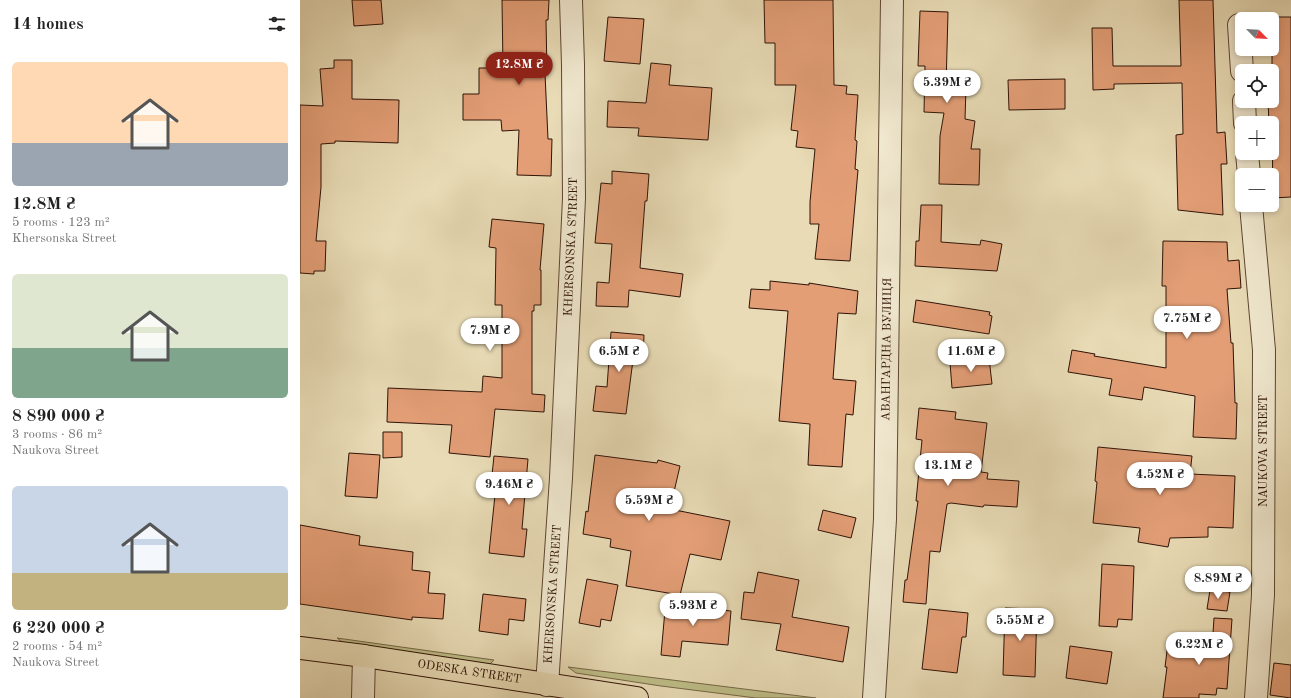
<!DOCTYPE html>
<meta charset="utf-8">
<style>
:root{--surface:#fff;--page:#f6f6f6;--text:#222;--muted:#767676;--accent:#8f2418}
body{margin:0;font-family:"Old Standard TT",serif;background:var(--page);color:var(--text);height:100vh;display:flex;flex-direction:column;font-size:15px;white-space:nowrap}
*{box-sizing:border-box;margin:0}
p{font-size:13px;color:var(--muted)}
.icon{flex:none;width:22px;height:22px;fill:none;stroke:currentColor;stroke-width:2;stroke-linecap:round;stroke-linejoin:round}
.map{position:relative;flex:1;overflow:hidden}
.side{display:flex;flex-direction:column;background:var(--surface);width:300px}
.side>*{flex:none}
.needle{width:26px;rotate:114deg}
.tools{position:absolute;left:935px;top:12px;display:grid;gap:8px}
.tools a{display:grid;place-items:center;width:44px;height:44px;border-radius:6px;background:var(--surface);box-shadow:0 2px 6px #0003;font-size:20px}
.price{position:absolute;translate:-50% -34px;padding:0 9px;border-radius:14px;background:#fff;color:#222;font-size:13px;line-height:26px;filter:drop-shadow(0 1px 2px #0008)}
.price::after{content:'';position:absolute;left:50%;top:24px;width:12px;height:9px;margin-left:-6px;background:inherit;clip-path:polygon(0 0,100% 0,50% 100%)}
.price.active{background:var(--accent);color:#fff}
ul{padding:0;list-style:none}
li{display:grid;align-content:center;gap:8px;height:212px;padding:0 12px}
li span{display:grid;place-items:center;height:124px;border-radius:6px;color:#555}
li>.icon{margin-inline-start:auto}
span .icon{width:72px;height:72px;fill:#fffc;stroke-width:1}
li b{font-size:17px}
h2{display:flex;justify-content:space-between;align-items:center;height:48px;padding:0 12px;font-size:17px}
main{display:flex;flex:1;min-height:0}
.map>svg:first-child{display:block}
.green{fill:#bebe88;stroke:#766848}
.building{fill:#e39e76;stroke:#2f1307}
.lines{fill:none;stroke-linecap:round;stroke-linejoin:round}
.minor-casing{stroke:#5d4532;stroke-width:24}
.major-casing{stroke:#2f1307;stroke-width:24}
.minor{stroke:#f0e8cf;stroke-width:22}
.major{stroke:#e8dbb5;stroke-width:22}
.labels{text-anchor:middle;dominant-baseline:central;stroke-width:4;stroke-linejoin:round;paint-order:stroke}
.street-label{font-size:12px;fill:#2f1307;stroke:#f0e8cf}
</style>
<main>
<section class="side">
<h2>14 homes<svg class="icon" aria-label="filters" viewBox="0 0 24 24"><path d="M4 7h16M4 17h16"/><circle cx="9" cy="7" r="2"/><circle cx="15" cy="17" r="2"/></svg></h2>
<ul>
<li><span style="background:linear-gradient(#ffd9b3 65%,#9aa5b1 0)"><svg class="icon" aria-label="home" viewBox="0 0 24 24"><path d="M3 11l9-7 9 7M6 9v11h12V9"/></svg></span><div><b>12.8M ₴</b><p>5 rooms · 123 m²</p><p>Khersonska Street</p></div></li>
<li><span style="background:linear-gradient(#dfe7d0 60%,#7fa58c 0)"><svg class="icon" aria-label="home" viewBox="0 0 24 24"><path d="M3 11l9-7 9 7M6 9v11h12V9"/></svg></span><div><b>8 890 000 ₴</b><p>3 rooms · 86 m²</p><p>Naukova Street</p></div></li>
<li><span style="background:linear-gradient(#c9d6e8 70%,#c2b280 0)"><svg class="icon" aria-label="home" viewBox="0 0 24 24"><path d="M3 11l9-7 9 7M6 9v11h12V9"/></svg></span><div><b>6 220 000 ₴</b><p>2 rooms · 54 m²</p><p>Naukova Street</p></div></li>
</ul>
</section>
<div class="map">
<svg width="991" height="698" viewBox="0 0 991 698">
<rect width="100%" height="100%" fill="#e8dbb5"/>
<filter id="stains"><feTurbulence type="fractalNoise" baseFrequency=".005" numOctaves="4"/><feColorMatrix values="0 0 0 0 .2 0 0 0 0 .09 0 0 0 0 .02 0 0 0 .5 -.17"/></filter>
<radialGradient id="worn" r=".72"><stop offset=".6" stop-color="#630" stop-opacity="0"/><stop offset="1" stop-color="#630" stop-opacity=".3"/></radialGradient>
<g class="green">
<polygon points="37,638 194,660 189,665 46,645"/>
<polygon points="268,667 516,698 456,698 361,686 276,673"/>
</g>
<g class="building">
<polygon points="52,0 81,0 83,24 54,26"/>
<polygon points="202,0 249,0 248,20 246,20 247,74 245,74 248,139 252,139 251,176 217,175 219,130 202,131 201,120 163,120 163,94 179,94 179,68 203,68"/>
<polygon points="464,0 533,0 534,85 547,86 546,94 558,95 555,140 557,141 555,169 558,170 550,261 515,259 519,224 510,224 510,202 515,149 496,147 498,131 491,130 496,85 475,85 475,43 465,43"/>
<polygon points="879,0 913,0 917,133 925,132 927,164 921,164 923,215 878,210 876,135 883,134 882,83 814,84 814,89 793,90 792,28 812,28 813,66 881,66"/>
<polygon points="620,11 648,12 646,87 666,88 665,119 675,121 671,149 680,149 679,185 639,184 640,136 644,113 624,112 625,66 618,66"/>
<polygon points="308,17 344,19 340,64 304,61"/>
<polygon points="972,17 991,17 991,197 973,198 972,123 969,123 968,101 972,101"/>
<polygon points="34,60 52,60 52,99 99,100 98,143 35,141 35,143 21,144 21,187 16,241 26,241 25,271 14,271 14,274 0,273 0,105 23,106 20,69 34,68"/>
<polygon points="351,63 371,65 369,85 412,88 408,140 338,136 339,128 307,127 308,101 346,103"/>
<polygon points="765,79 765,109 709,110 708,80"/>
<polygon points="312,171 349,174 347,201 345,201 340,268 383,274 380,297 329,290 328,307 296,306 297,282 309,283 312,244 295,243 301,183 312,184"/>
<polygon points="621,205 642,205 641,242 680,245 681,240 702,244 697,271 615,266 616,241 619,241"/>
<polygon points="192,219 244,224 240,270 241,270 241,305 234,305 234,311 232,311 232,394 245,395 244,412 195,409 190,457 149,453 152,425 87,422 88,388 182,392 183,376 202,378 202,305 195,305 196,248 189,247"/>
<polygon points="863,241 927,242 928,261 939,260 941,288 927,289 931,343 933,343 935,403 937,403 936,439 893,437 895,396 844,387 842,400 809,395 812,379 768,372 772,350 795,354 794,356 866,368 866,286 862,286"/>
<polygon points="470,281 509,285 509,283 558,291 556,314 538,313 533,379 556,381 553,415 546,414 542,467 508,465 510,424 479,421 488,311 449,308 451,289 470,290"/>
<polygon points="616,300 690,312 689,315 692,316 689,334 613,322"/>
<polygon points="311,332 344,335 343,360 333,360 326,414 293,411 296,386 307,387"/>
<polygon points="689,358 692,384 652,388 650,363"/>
<polygon points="619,408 656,412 655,419 687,423 681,472 688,473 687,479 719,481 717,507 684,505 683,507 651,503 647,504 640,552 630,551 626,604 603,602 605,580 607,580 618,501 616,501 622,440 616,439"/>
<polygon points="83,432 102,432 102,457 83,458"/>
<polygon points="798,447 892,456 890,474 935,476 933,528 908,527 908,537 870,538 868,547 838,542 840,528 793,523 797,482 795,481"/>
<polygon points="49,453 80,455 77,498 45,496"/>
<polygon points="295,455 357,463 358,460 380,466 370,509 430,521 421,560 390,554 380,595 326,586 331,551 310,547 311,539 283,534 286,511 288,512"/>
<polygon points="194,456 228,459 222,529 227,529 224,557 189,553 195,495 190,494"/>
<polygon points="523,510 556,518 551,538 518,530"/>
<polygon points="0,525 60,536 59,545 113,552 112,570 130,572 128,593 145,594 143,619 112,617 112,620 0,604"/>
<polygon points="802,564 834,566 832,620 818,619 817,627 799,626"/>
<polygon points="458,572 499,580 492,617 549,627 543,662 476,650 481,624 441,619 444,592 454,593"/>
<polygon points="287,579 318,585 311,621 301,619 300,627 279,623"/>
<polygon points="910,590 930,592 927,611 907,609"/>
<polygon points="183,594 226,599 224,621 209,619 208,635 179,631"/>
<polygon points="366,599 385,601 385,606 431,611 428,645 382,641 380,657 361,655"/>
<polygon points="705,608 737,609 735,677 703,675"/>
<polygon points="629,609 668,613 666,637 662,637 657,673 622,669"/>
<polygon points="914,618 932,619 927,689 917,688 916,695 899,694 899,698 863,698 867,667 865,667 868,643 912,649"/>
<polygon points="770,646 812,652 807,684 766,678"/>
<polygon points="974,663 991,665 991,698 970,695"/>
</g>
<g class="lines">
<g class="minor-casing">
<g id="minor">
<polyline points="939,25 942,71"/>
<polyline points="944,101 945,123"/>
<polyline points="947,153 949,175"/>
<polyline points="951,205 964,350 963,595 956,698"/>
<path id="s1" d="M247,685L261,478L274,198L273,65L271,0"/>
<polyline points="63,698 64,656"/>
<path id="s2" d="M574,698L585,519L592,0"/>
</g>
</g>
<g class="major-casing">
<g id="major">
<path id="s3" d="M0,648L64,656L337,698"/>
</g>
</g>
<use href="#minor" class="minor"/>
<use href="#major" class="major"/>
</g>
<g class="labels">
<g class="street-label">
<text stroke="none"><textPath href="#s1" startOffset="439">KHERSONSKA STREET</textPath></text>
<text stroke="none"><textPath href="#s2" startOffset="349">АВАНГАРДНА ВУЛИЦЯ</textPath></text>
<text transform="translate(964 451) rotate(-90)">NAUKOVA STREET</text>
<text stroke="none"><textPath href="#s1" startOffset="91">KHERSONSKA STREET</textPath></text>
<text stroke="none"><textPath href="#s3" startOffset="171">ODESKA STREET</textPath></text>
</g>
</g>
<rect width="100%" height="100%" filter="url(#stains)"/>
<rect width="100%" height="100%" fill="url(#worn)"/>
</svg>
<div class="tools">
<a><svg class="needle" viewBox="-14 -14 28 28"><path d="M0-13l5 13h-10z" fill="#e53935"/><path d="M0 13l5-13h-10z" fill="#767676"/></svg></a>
<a><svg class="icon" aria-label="locate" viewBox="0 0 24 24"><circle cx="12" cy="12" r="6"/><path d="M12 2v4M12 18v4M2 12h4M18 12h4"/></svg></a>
<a>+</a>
<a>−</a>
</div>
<b class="price active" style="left:219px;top:86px">12.8M ₴</b>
<b class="price" style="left:647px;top:104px">5.39M ₴</b>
<b class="price" style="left:887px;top:340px">7.75M ₴</b>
<b class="price" style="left:190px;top:352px">7.9M ₴</b>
<b class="price" style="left:319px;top:373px">6.5M ₴</b>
<b class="price" style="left:671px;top:373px">11.6M ₴</b>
<b class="price" style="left:648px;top:487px">13.1M ₴</b>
<b class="price" style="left:860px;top:496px">4.52M ₴</b>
<b class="price" style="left:209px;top:506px">9.46M ₴</b>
<b class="price" style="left:349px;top:522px">5.59M ₴</b>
<b class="price" style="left:918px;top:600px">8.89M ₴</b>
<b class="price" style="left:393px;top:627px">5.93M ₴</b>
<b class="price" style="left:720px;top:642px">5.55M ₴</b>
<b class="price" style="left:899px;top:666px">6.22M ₴</b>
</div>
</main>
